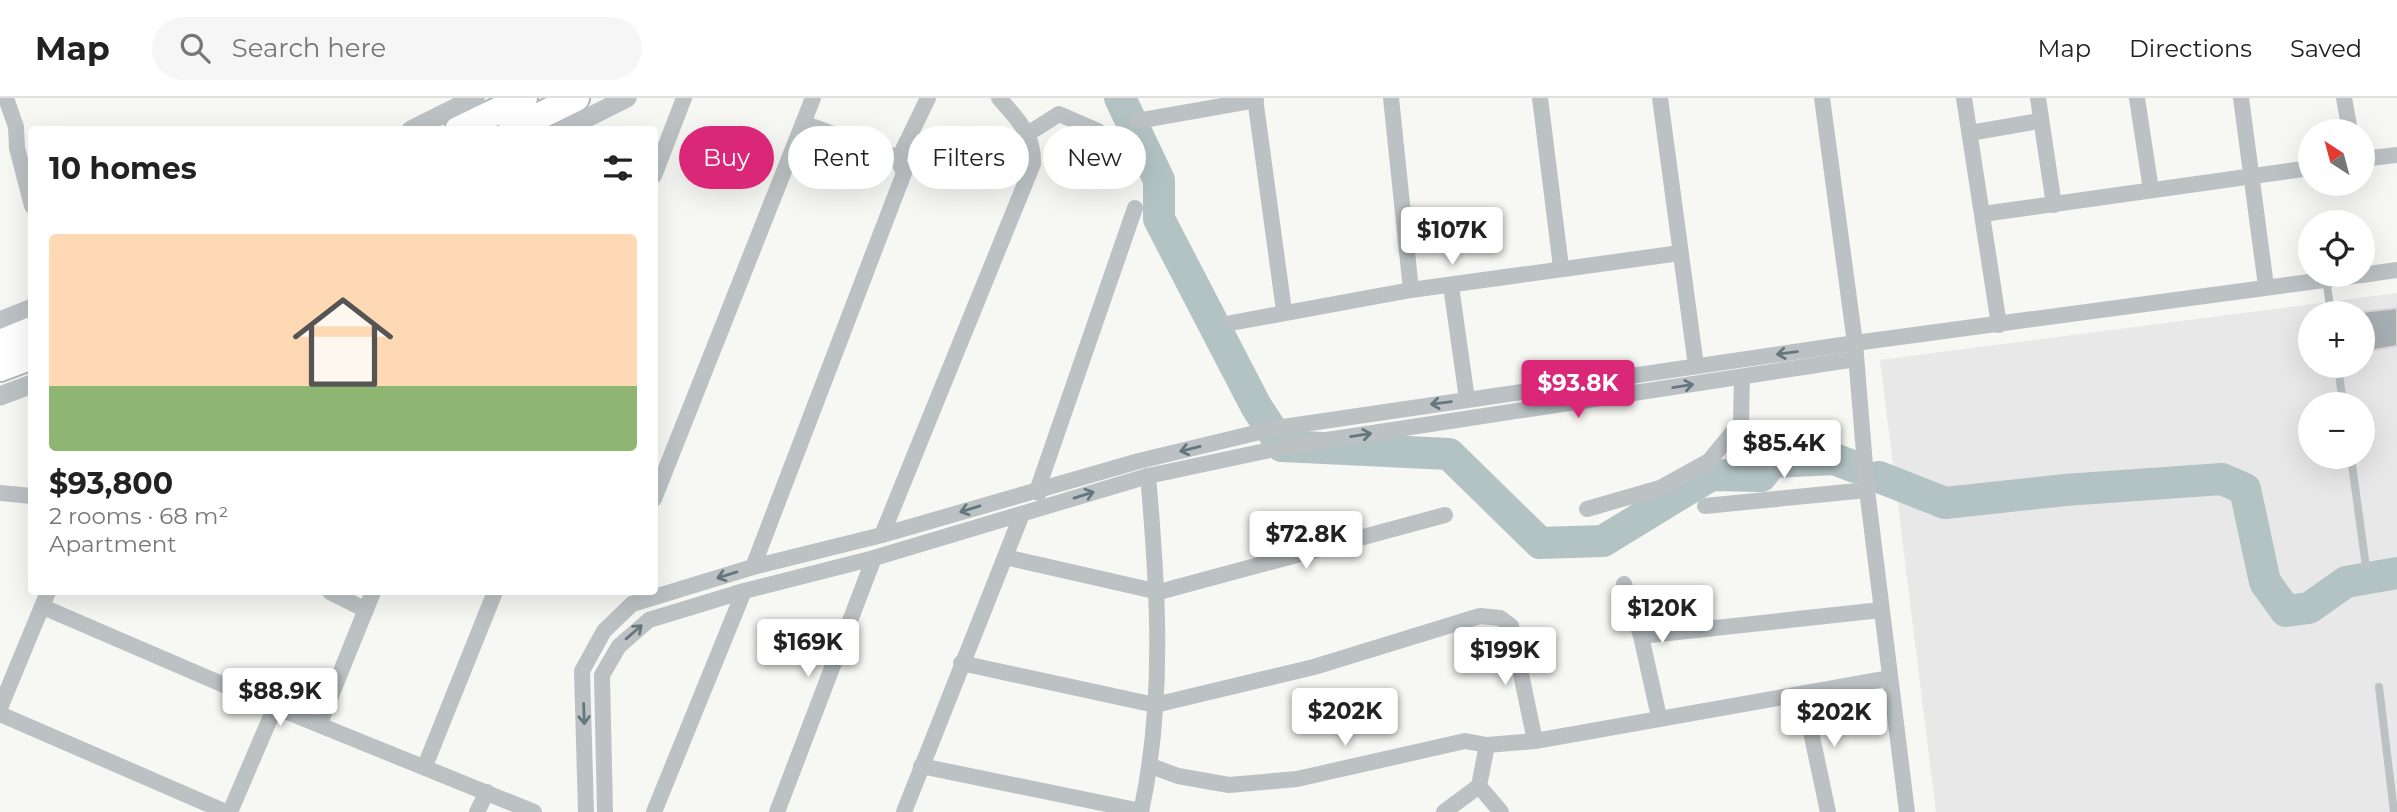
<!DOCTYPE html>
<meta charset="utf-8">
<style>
:root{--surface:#fff;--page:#f6f6f6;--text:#222;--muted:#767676;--line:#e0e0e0;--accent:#db2777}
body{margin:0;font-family:Montserrat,sans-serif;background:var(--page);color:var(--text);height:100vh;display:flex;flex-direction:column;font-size:26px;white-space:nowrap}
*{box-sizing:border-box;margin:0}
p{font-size:23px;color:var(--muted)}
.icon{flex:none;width:38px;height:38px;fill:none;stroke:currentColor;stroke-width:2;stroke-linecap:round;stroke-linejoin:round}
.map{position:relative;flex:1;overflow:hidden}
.drawer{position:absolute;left:28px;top:28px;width:630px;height:469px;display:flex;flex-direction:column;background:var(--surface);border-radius:7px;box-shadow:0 7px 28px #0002}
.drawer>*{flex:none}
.guide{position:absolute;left:679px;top:28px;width:665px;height:63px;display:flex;gap:14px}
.needle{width:46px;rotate:324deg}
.buttons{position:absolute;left:2298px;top:21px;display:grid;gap:14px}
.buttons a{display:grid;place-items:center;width:77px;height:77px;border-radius:50%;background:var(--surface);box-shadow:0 7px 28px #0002;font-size:35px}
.price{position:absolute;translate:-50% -60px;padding:0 16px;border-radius:7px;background:#fff;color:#222;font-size:23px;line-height:46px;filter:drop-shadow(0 2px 4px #0008)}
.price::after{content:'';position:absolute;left:50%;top:42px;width:21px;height:16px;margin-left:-10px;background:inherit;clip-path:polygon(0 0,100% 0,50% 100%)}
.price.active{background:var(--accent);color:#fff}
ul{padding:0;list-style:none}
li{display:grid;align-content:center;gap:14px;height:371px;padding:0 21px}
li span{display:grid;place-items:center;height:217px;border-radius:7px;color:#555}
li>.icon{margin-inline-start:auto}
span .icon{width:126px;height:126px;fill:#fffc;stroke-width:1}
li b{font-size:30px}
h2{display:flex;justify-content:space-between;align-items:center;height:84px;padding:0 21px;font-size:30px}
.tag{padding:0 24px;border-radius:32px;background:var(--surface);box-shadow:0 7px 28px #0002;font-size:24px;line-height:63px}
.tag.active{background:var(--accent);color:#fff}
header{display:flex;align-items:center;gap:42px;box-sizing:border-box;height:98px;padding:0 35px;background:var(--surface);border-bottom:2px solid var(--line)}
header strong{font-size:33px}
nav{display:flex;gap:38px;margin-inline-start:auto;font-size:24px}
.search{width:490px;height:63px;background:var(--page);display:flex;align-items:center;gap:18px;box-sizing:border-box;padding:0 24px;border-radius:38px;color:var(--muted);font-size:26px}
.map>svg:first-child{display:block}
.built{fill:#e8e8e8;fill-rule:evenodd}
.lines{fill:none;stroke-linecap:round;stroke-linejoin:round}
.river{stroke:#b3c3c3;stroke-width:32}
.building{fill:#a7afb3;stroke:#d9d8d7;stroke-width:2}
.trunk-casing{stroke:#b0b5b8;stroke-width:30}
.service{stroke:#bcc2c4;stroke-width:8}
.minor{stroke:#bcc2c4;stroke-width:16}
.tertiary{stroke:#bcc2c4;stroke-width:19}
.trunk{stroke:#fff;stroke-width:26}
.oneway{stroke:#65767d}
</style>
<header>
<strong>Map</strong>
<div class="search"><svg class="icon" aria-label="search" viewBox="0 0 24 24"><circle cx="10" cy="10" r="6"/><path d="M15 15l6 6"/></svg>Search here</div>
<nav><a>Map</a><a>Directions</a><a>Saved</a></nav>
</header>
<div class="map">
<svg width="2397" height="714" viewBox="0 0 2397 714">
<rect width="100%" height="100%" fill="#f7f7f4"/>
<path class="built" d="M2397,195V714H1936L1880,262ZM2310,215H2362V268H2310ZM2310,306H2362V359H2310Z"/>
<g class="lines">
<g class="river">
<polyline points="1120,0 1159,82 1159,121 1256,308 1282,348 1449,356 1540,445 1603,443 1711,377 1761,378 1772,364 1834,361 1855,369"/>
<polyline points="1879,379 1945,405 2065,392 2222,381 2245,391 2265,484 2286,513 2309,510 2346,484 2397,475"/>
</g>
</g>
<polygon class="building" points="2397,210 2397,248 2362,254 2362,214"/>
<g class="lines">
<g class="trunk-casing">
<g id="trunk">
<polyline points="458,32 524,0"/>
<polyline points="511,32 576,0"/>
<polyline points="0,245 32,232"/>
<polyline points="0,270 32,258"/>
</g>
</g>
<g class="service">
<polyline points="2326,181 2331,215"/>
<polyline points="2338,268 2343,306"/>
<polyline points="2351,359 2366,469"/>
<polyline points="2379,589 2394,714"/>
</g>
<g class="minor">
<polyline points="6,0 16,29 17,50 32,108"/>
<polyline points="1255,0 1284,213"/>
<polyline points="1391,0 1411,192"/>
<polyline points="1540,0 1561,169"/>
<polyline points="1660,0 1696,268"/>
<polyline points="1822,0 1855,245 1867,392 1907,714"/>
<polyline points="1964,0 1999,227"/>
<polyline points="2038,0 2054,107"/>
<polyline points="2137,0 2151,92"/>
<polyline points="2241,0 2266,188"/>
<polyline points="2344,0 2350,33"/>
<polyline points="1137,23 1256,2"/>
<polyline points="1029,35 1059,16 1098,33"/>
<polyline points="1970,35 2039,23"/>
<polyline points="2362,61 2397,57"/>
<polyline points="898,62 928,0"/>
<polyline points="654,78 684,0"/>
<polyline points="1983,116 2310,70"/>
<polyline points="2362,177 2397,172"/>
<polyline points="1451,188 1467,301"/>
<polyline points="1231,225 1411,192 1680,155"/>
<polyline points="0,395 32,398"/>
<polyline points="1039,395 1038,390 1135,110"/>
<polyline points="654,401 813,0"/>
<polyline points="1705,408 1867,392"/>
<polyline points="1587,411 1660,390 1709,363 1741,324 1742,279"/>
<path d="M882,437L1033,66C1034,36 1018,22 999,0"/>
<polyline points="1005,459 1159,494 1445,417"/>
<polyline points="753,469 904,75 898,62 891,57 803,25"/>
<polyline points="1624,486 1641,538 1659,619"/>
<polyline points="330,494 366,512"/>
<polyline points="43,509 275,609 534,714"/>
<polyline points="1641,538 1881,512"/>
<polyline points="961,565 1155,607 1314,569 1480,518 1500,520 1511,528 1535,643"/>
<polyline points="1803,596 1828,714"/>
<polyline points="0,610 48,494"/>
<polyline points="0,616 226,714"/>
<polyline points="320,625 373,494"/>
<polyline points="1487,647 1479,688 1501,714"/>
<polyline points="425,668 495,494"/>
<polyline points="921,668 1141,713"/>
<polyline points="1151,668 1178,678 1229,687 1297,681 1465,643 1487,647 1535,643 1890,580"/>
<polyline points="230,714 275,609"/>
<polyline points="477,714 487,694"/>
<polyline points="586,714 582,573 604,533 632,506 753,469 882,437 1139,363 1276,330 1855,245 2361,177"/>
<polyline points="605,714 602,577 619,548 649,522 744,493 874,460 1148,378 1294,347 1856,261"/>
<polyline points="654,714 744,493"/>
<polyline points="777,714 874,460"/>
<polyline points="904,714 1022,416"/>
<path d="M1141,714C1165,603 1158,490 1148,378"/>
<polyline points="1444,714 1479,688"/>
</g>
<g class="tertiary">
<polyline points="411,32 475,0"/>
<polyline points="563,32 627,0"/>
<polyline points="0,223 32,210"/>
<polyline points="0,298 32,286"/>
</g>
<use href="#trunk" class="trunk"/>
</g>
<defs><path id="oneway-shaft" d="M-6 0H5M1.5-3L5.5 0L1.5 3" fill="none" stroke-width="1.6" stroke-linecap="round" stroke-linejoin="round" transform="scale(1.75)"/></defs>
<g class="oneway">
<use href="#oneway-shaft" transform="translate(1787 255) rotate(172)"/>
<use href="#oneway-shaft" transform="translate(1683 288) rotate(-9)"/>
<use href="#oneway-shaft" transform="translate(1441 305) rotate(172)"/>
<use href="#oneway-shaft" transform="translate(1361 337) rotate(-9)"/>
<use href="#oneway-shaft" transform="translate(1190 351) rotate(166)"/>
<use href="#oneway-shaft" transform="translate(1084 397) rotate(-17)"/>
<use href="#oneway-shaft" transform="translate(970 411) rotate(163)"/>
<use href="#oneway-shaft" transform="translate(727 477) rotate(163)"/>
<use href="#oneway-shaft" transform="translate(634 534) rotate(-41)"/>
<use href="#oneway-shaft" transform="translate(584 616) rotate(88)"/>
</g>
</svg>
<div class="buttons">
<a><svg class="needle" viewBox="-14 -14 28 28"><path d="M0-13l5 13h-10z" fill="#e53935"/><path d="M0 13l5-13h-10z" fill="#767676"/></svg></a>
<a><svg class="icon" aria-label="locate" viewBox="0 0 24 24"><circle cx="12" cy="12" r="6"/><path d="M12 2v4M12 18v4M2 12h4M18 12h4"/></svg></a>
<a>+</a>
<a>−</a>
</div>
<b class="price" style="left:1452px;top:169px">$107K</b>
<b class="price active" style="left:1578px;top:322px">$93.8K</b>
<b class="price" style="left:1784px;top:382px">$85.4K</b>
<b class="price" style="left:1306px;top:473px">$72.8K</b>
<b class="price" style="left:1662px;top:547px">$120K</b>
<b class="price" style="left:808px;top:581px">$169K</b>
<b class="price" style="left:1505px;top:589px">$199K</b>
<b class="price" style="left:280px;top:630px">$88.9K</b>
<b class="price" style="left:1345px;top:650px">$202K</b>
<b class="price" style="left:1834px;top:651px">$202K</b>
<div class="guide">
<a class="tag active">Buy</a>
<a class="tag">Rent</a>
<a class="tag">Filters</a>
<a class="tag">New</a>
</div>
<section class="drawer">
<h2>10 homes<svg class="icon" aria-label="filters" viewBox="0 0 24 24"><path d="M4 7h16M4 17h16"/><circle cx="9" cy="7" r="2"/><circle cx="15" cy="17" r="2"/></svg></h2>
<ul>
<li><span style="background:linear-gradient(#ffd9b3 70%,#8fb573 0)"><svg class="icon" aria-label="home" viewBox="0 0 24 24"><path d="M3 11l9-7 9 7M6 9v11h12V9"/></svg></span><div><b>$93,800</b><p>2 rooms · 68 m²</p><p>Apartment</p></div></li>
</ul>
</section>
</div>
